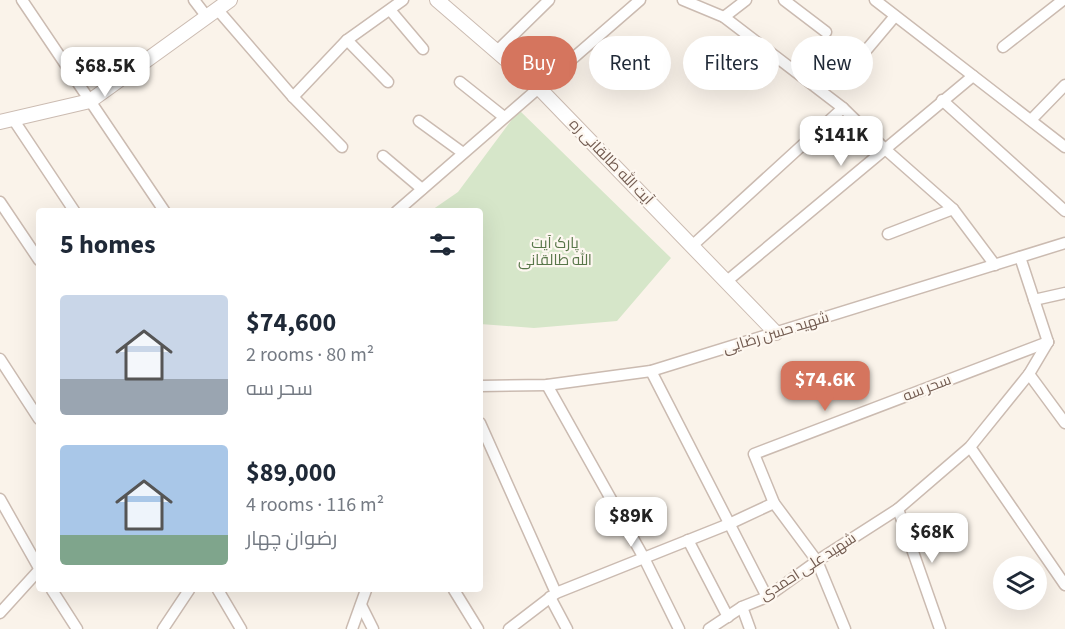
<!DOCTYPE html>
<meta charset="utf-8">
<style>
:root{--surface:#fff;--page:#f6f6f7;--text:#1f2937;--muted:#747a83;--accent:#d5755e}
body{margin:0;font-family:"Source Sans 3",Cairo,sans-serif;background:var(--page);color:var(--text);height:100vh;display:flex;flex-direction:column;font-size:22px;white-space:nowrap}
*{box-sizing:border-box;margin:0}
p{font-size:20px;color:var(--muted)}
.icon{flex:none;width:33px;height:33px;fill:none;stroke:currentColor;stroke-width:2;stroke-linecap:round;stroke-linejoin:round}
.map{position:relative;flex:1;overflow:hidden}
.drawer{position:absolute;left:36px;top:208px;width:447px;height:384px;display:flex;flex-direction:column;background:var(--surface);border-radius:6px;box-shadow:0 6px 24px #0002}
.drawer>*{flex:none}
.guide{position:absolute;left:501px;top:36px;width:474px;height:54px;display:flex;gap:12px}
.controls{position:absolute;left:993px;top:556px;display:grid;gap:12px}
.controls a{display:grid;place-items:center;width:54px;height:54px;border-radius:50%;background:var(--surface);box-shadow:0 6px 24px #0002;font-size:30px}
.price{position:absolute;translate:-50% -51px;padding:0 14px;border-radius:12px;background:#fff;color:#222;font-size:20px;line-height:39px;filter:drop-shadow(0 2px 3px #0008)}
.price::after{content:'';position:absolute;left:50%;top:36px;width:18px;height:14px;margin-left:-9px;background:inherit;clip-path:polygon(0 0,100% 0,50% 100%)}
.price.active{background:var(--accent);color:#fff}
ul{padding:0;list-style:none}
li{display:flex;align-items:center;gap:18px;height:150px;padding:0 24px}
li span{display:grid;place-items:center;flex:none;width:168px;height:120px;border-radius:6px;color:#555}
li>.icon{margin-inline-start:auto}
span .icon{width:72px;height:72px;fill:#fffc;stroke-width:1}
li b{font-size:26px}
h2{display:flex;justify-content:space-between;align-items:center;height:72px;padding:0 24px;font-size:26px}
.tag{padding:0 21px;border-radius:27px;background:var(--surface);box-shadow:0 6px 24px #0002;font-size:21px;line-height:54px}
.tag.active{background:var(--accent);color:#fff}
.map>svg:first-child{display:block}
.green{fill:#d6e6c9}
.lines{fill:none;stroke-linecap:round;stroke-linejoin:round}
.minor-casing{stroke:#cbbbb1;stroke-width:13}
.tertiary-casing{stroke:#cbbbb1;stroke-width:16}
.minor{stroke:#fff;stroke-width:10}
.tertiary{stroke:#fff;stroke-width:14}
.labels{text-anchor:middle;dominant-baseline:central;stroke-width:4.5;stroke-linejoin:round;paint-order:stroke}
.street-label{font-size:15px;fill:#725b50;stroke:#fdf7f0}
.park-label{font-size:15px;fill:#587649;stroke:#fdf7f0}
</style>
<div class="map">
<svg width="1065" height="629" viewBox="0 0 1065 629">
<rect width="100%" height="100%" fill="#faf3ea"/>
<polygon class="green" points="519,110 671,258 617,321 534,328 480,324 480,212 429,212 458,192"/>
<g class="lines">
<g class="minor-casing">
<g id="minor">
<polyline points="22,0 165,212"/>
<polyline points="194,0 207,17"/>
<polyline points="683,0 724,17 843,108 885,149 953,209 995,265"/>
<polyline points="784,0 826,32"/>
<polyline points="875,0 1065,147"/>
<polyline points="217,9 293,97 342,147"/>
<polyline points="390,10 423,49"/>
<polyline points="724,17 746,0"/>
<polyline points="347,40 388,82"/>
<polyline points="1003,47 1063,0"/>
<polyline points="496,52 549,0"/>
<polyline points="863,54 895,16"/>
<polyline points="460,82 504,117"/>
<polyline points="293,97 347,40 403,0"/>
<polyline points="942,100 1065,211"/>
<polyline points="13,119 75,212"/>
<polyline points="1031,120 1065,85"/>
<polyline points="419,121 463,153"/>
<polyline points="383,156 422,189"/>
<polyline points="0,202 39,260"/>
<polyline points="396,212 640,0"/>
<polyline points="888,234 953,209"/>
<polyline points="693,245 843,108"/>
<polyline points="1020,257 1048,342"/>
<polyline points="727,281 973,76"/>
<polyline points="1034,300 1065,293"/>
<polyline points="0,359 39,419"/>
<polyline points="651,371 767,597"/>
<polyline points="1029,374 1065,423"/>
<polyline points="547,385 644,558 679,629"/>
<polyline points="480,386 547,385 651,371 1065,243"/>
<polyline points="480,423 556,593"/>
<polyline points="970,447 1065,585"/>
<polyline points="0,499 39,568"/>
<polyline points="898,509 940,629"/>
<polyline points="688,540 728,617"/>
<polyline points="52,590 77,629"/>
<polyline points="218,590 241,629"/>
<polyline points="454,590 478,629"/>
<polyline points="550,597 567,629"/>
<polyline points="361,605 373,629"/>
<polyline points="742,607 750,629"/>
<polyline points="0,613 39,570"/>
<polyline points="163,629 189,590"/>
<polyline points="352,629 366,590"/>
<polyline points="509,629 556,593 729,524 774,503"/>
<polyline points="709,629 742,607 767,597 817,561 898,509 970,447 1029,374 1048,342"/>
<polyline points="845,629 817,561 774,503 754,454 1048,342"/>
</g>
</g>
<g class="tertiary-casing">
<g id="tertiary">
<polyline points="437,0 539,88 776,333"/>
<polyline points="0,122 90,101 230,0"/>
</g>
</g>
<use href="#minor" class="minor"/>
<use href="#tertiary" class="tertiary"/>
</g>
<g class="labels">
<g class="street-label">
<text transform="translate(611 162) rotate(46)">آیت الله طالقانی ره</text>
<text transform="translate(776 333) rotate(-17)">شهید حسن رضایی</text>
<text transform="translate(927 388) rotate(-21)">سحر سه</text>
<text transform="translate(808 567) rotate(-33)">شهید علی احمدی</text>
</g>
<g class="park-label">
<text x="555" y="243">پارک آیت<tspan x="555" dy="17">الله طالقانی</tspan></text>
</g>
</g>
</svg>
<div class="controls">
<a><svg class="icon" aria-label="layers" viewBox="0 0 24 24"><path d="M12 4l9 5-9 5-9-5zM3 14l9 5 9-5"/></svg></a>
</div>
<b class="price" style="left:105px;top:98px">$68.5K</b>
<b class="price" style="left:841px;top:167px">$141K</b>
<b class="price active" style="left:825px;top:412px">$74.6K</b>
<b class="price" style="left:631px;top:548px">$89K</b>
<b class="price" style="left:932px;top:564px">$68K</b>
<div class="guide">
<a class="tag active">Buy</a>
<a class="tag">Rent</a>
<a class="tag">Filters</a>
<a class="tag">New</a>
</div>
<section class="drawer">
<h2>5 homes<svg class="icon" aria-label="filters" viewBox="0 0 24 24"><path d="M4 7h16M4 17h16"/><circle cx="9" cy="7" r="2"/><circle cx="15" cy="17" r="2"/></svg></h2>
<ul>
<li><span style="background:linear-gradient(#c9d6e8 70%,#9aa5b1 0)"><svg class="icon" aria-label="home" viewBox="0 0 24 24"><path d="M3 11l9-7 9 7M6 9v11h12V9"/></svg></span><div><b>$74,600</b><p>2 rooms · 80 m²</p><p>سحر سه</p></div></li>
<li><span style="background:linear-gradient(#a9c7e8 75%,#7fa58c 0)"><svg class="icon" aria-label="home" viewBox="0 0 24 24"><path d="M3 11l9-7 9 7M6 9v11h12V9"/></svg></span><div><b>$89,000</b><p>4 rooms · 116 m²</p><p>رضوان چهار</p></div></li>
</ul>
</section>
</div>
